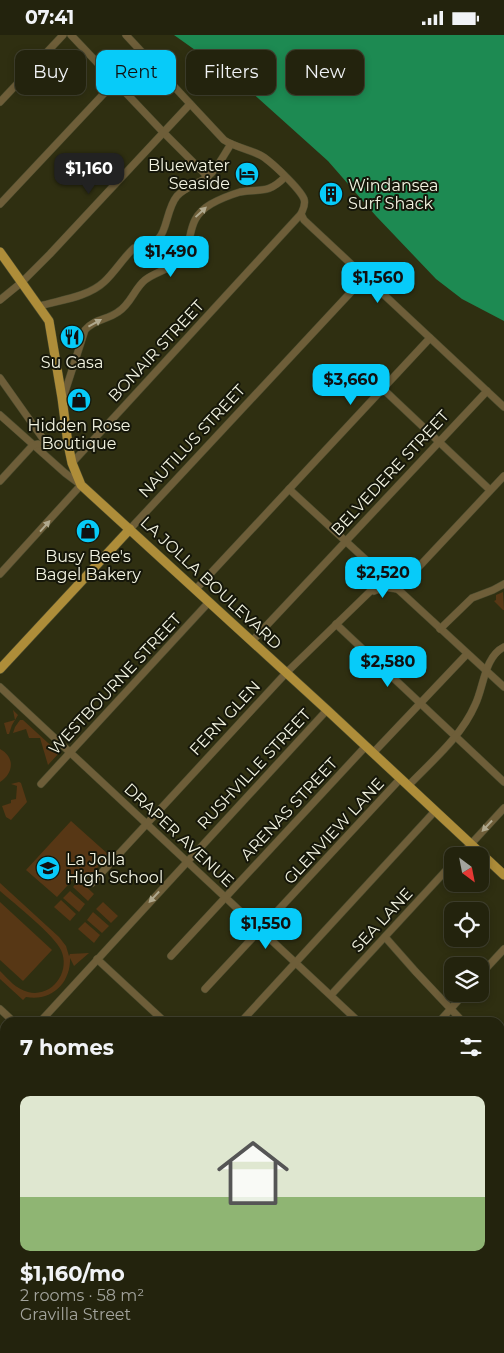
<!DOCTYPE html>
<meta charset="utf-8">
<style>
:root{--surface:#23230d;--page:#2b2b16;--text:#f1f3f6;--muted:#a3a49d;--line:#40402e;--accent:#07cbf9}
body{margin:0;font-family:Montserrat,sans-serif;background:var(--page);color:var(--text);height:100vh;display:flex;flex-direction:column;font-size:19px;white-space:nowrap}
*{box-sizing:border-box;margin:0}
p{font-size:16px;color:var(--muted)}
.icon{flex:none;width:28px;height:28px;fill:none;stroke:currentColor;stroke-width:2;stroke-linecap:round;stroke-linejoin:round}
.map{position:relative;flex:1;overflow:hidden}
.panel{position:absolute;left:0px;top:982px;width:505px;height:336px;display:flex;flex-direction:column;background:var(--surface);border-radius:15px 15px 0 0;box-shadow:0 2px 8px #0003,0 0 0 1px var(--line)}
.panel>*{flex:none}
.banner{position:absolute;left:15px;top:15px;width:475px;height:45px;display:flex;gap:10px}
.needle{width:32px;rotate:148deg}
.buttons{position:absolute;left:444px;top:812px;display:grid;gap:10px}
.buttons a{display:grid;place-items:center;width:45px;height:45px;border-radius:10px;background:var(--surface);box-shadow:0 2px 8px #0003,0 0 0 1px var(--line);font-size:25px}
.price{position:absolute;translate:-50% -42px;padding:0 11px;border-radius:10px;background:var(--accent);color:#111;font-size:16px;line-height:32px;filter:drop-shadow(0 1px 2px #0008)}
.price::after{content:'';position:absolute;left:50%;top:30px;width:15px;height:11px;margin-left:-8px;background:inherit;clip-path:polygon(0 0,100% 0,50% 100%)}
.price.active{background:#222;color:#fff}
ul{padding:0;list-style:none}
li{display:grid;align-content:center;gap:10px;height:265px;padding:0 20px}
li+li{border-top:1px solid var(--line)}
li span{display:grid;place-items:center;height:155px;border-radius:10px;color:#555}
li>.icon{margin-inline-start:auto}
span .icon{width:90px;height:90px;fill:#fffc;stroke-width:1}
li b{font-size:21px}
h2{display:flex;justify-content:space-between;align-items:center;height:60px;padding:0 20px;font-size:21px}
.pill{padding:0 18px;border-radius:10px;background:var(--surface);box-shadow:0 2px 8px #0003,0 0 0 1px var(--line);font-size:18px;line-height:45px}
.pill.active{background:var(--accent);color:#111}
.status{display:flex;justify-content:space-between;align-items:center;height:35px;padding:0 25px;background:var(--surface);direction:ltr}
.status svg{height:14px;fill:currentColor}
.map>svg:first-child{display:block}
.green{fill:#573715}
.water{fill:#1d8a52}
.lines{fill:none;stroke-linecap:round;stroke-linejoin:round}
.minor-casing{stroke:#4a4b2e;stroke-width:8}
.major-casing{stroke:#4a4b2e;stroke-width:10}
.minor{stroke:#6e5e39;stroke-width:7}
.major{stroke:#ae8d39;stroke-width:9}
.oneway{fill:#b0a98e}
.labels{text-anchor:middle;dominant-baseline:central;stroke-width:4;stroke-linejoin:round;paint-order:stroke}
.poi-label{font-size:16px;fill:#f3f4e2;stroke:#16170a}
.street-label{font-size:16px;fill:#f3f4e2;stroke:#16170a}
</style>
<div class="status"><b>07:41</b><svg viewBox="0 0 49 12"><path d="M0 12V9h3v3zM5 12V6h3v6zM10 12V3h3v9zM15 12V0h3v12zM26 1h20v11H26zM47 4h2v5h-2z"/></svg></div>
<div class="map">
<svg width="504" height="1318" viewBox="0 0 504 1318">
<rect width="100%" height="100%" fill="#2f2f11"/>
<g class="green">
<polygon points="503,557 504,575 503,575 494,566 496,565 496,560"/>
<polygon points="13,675 18,680 12,690 9,699 7,699 4,688 15,685"/>
<polygon points="20,685 23,685 59,718 48,730 40,703 29,703 26,694 13,698 15,692"/>
<path d="M0,714C15,722 14,738 0,747Z"/>
<polygon points="19,747 21,748 27,767 11,785 6,782 2,771 11,768 11,765 16,764 17,751 11,749"/>
<polygon points="71,786 109,820 84,847 77,840 57,862 26,835"/>
<polygon points="79,845 94,859 88,866 73,852"/>
<path d="M0,848L59,902L66,911L69,921L70,919L89,918L74,931L70,923C71,948 51,967 26,962L23,965L0,944V936C8,944 16,954 28,957C52,963 71,937 61,915C55,901 14,868 0,856Z"/>
<polygon points="70,856 85,869 79,877 63,863"/>
<polygon points="61,865 76,879 70,886 54,872"/>
<polygon points="0,867 52,915 23,946 0,925"/>
<polygon points="103,867 118,881 111,888 96,874"/>
<polygon points="93,877 109,891 102,898 87,885"/>
<polygon points="85,887 100,900 94,908 78,894"/>
</g>
<polygon class="water" points="174,0 504,0 504,286 462,264 436,244 376,181 328,126 240,47"/>
<g class="lines">
<g class="minor-casing">
<g id="minor">
<polyline points="71,0 163,97 208,142"/>
<path d="M126,0L224,105C235,112 248,114 260,120C270,125 300,154 304,164C306,170 303,174 301,179L304,185L504,372"/>
<polyline points="0,67 63,0"/>
<polyline points="0,169 142,18"/>
<polyline points="0,265 22,247 50,219 190,69"/>
<path d="M40,271C60,265 88,262 104,247C115,237 123,223 134,213C141,208 152,210 159,203C167,195 167,173 177,161C184,153 197,149 206,143C217,135 223,121 231,109"/>
<polyline points="0,343 46,408 68,409"/>
<polyline points="383,354 490,455"/>
<path d="M63,363L85,295C94,284 107,285 118,277C131,269 134,254 145,245C155,237 169,235 178,226C197,209 182,186 211,169C220,164 230,160 240,157C261,153 267,160 285,142"/>
<polyline points="0,380 65,438 81,450 0,539"/>
<polyline points="72,428 301,179"/>
<polyline points="0,446 33,410 38,409"/>
<polyline points="289,454 504,652"/>
<polyline points="130,494 365,242"/>
<polyline points="196,554 430,303"/>
<polyline points="398,554 504,441"/>
<polyline points="374,556 384,552 397,554"/>
<polyline points="336,589 504,747"/>
<polyline points="440,594 472,563 493,555 504,549"/>
<polyline points="252,606 487,356"/>
<polyline points="0,652 360,988"/>
<polyline points="373,718 467,619"/>
<polyline points="41,749 209,567"/>
<path d="M408,751C432,726 461,702 475,670C484,652 484,622 504,612"/>
<polyline points="460,821 504,773"/>
<polyline points="92,848 286,638 385,542"/>
<polyline points="385,902 415,936 464,988"/>
<polyline points="171,921 366,711"/>
<polyline points="97,924 166,988"/>
<polyline points="480,940 504,914"/>
<polyline points="205,954 400,744"/>
<polyline points="331,960 452,829"/>
<polyline points="0,974 15,988"/>
<polyline points="39,988 327,675"/>
<polyline points="240,988 435,776"/>
<polyline points="438,988 464,959"/>
<polyline points="500,1021 504,1025"/>
<polyline points="500,1158 504,1161"/>
<polyline points="0,1167 5,1164"/>
<polyline points="500,1296 504,1300"/>
<polyline points="219,1314 224,1318"/>
<polyline points="370,1314 375,1318"/>
</g>
</g>
<g class="major-casing">
<g id="major">
<polyline points="0,217 49,286 62,363 68,409 72,428 81,450 327,675 504,840"/>
<polyline points="0,634 130,494"/>
<polyline points="500,1153 504,1149"/>
<polyline points="348,1318 352,1314"/>
</g>
</g>
<use href="#minor" class="minor"/>
<use href="#major" class="major"/>
</g>
<defs><path id="oneway-solid" d="M-6-.8H1V-3.2L6.5 0L1 3.2V.8H-6Z" transform="scale(1.25)"/></defs>
<g class="oneway">
<use href="#oneway-solid" transform="translate(201 177) rotate(-43)"/>
<use href="#oneway-solid" transform="translate(95 288) rotate(-29)"/>
<use href="#oneway-solid" transform="translate(45 491) rotate(-48)"/>
<use href="#oneway-solid" transform="translate(487 791) rotate(133)"/>
<use href="#oneway-solid" transform="translate(154 862) rotate(133)"/>
</g>
<defs>
<g id="hotel-disc" transform="scale(1.25)"><circle r="9.5" fill="#07cbf9" stroke="#16170a"/><path d="M-6-4.5h1.5V1H6V5H4.5V3h-9V5H-6ZM-4 0a1.8 1.8 0 1 1 3.6 0ZM.5 0V-2.5h3Q6-2.5 6 0Z" fill="#111"/></g>
<g id="building-disc" transform="scale(1.25)"><circle r="9.5" fill="#07cbf9" stroke="#16170a"/><path d="M-4-6H4V6H1V3H-1V6H-4ZM-2.5-4.3h1.7v1.8h-1.7ZM.8-4.3h1.7v1.8H.8ZM-2.5-1h1.7V.8h-1.7ZM.8-1h1.7V.8H.8Z" fill="#111"/></g>
<g id="restaurant-disc" transform="scale(1.25)"><circle r="9.5" fill="#07cbf9" stroke="#16170a"/><path d="M-5-6h1v4h1v-4h1v4h1v-4h1v5L-1.5 .5V6h-2V.5L-5-1ZM5-6V6H3V1.5H1.5Q1.5-4 5-6Z" fill="#111"/></g>
<g id="shop-disc" transform="scale(1.25)"><circle r="9.5" fill="#07cbf9" stroke="#16170a"/><path d="M-5-2.5h2.3a2.7 3.5 0 0 1 5.4 0H5L5.5 6h-11ZM-1.5-2.5h3a1.5 2.3 0 0 0-3 0Z" fill="#111"/></g>
<g id="school-disc" transform="scale(1.25)"><circle r="9.5" fill="#07cbf9" stroke="#16170a"/><path d="M0-5L7-2L0 1L-7-2ZM-4 1L0 2.5L4 1V4Q0 6-4 4Z" fill="#111"/></g>
</defs>
<g fill-rule="evenodd">
<use href="#hotel-disc" x="247" y="139"/>
<use href="#building-disc" x="331" y="159"/>
<use href="#restaurant-disc" x="72" y="302"/>
<use href="#shop-disc" x="79" y="365"/>
<use href="#shop-disc" x="88" y="496"/>
<use href="#school-disc" x="48" y="833"/>
</g>
<g class="labels">
<g class="poi-label">
<text x="230" y="130" text-anchor="end">Bluewater<tspan x="230" dy="18">Seaside</tspan></text>
<text x="348" y="150" text-anchor="start">Windansea<tspan x="348" dy="18">Surf Shack</tspan></text>
<text x="72" y="327">Su Casa</text>
<text x="79" y="390">Hidden Rose<tspan x="79" dy="18">Boutique</tspan></text>
<text x="88" y="521">Busy Bee's<tspan x="88" dy="18">Bagel Bakery</tspan></text>
<text x="66" y="824" text-anchor="start">La Jolla<tspan x="66" dy="18">High School</tspan></text>
</g>
<g class="street-label">
<text transform="translate(156 316) rotate(-47)">BONAIR STREET</text>
<text transform="translate(192 406) rotate(-47)">NAUTILUS STREET</text>
<text transform="translate(390 438) rotate(-47)">BELVEDERE STREET</text>
<text transform="translate(211 548) rotate(43)">LA JOLLA BOULEVARD</text>
<text transform="translate(115 649) rotate(-47)">WESTBOURNE STREET</text>
<text transform="translate(225 683) rotate(-47)">FERN GLEN</text>
<text transform="translate(254 734) rotate(-47)">RUSHVILLE STREET</text>
<text transform="translate(289 774) rotate(-47)">ARENAS STREET</text>
<text transform="translate(334 796) rotate(-47)">GLENVIEW LANE</text>
<text transform="translate(179 800) rotate(43)">DRAPER AVENUE</text>
<text transform="translate(382 885) rotate(-47)">SEA LANE</text>
</g>
</g>
</svg>
<div class="buttons">
<a><svg class="needle" viewBox="-14 -14 28 28"><path d="M0-13l5 13h-10z" fill="#e53935"/><path d="M0 13l5-13h-10z" fill="#a3a49d"/></svg></a>
<a><svg class="icon" aria-label="locate" viewBox="0 0 24 24"><circle cx="12" cy="12" r="6"/><path d="M12 2v4M12 18v4M2 12h4M18 12h4"/></svg></a>
<a><svg class="icon" aria-label="layers" viewBox="0 0 24 24"><path d="M12 4l9 5-9 5-9-5zM3 14l9 5 9-5"/></svg></a>
</div>
<b class="price active" style="left:89px;top:160px">$1,160</b>
<b class="price" style="left:171px;top:243px">$1,490</b>
<b class="price" style="left:378px;top:269px">$1,560</b>
<b class="price" style="left:351px;top:371px">$3,660</b>
<b class="price" style="left:383px;top:564px">$2,520</b>
<b class="price" style="left:388px;top:653px">$2,580</b>
<b class="price" style="left:266px;top:915px">$1,550</b>
<div class="banner">
<a class="pill">Buy</a>
<a class="pill active">Rent</a>
<a class="pill">Filters</a>
<a class="pill">New</a>
</div>
<section class="panel">
<h2>7 homes<svg class="icon" aria-label="filters" viewBox="0 0 24 24"><path d="M4 7h16M4 17h16"/><circle cx="9" cy="7" r="2"/><circle cx="15" cy="17" r="2"/></svg></h2>
<ul>
<li><span style="background:linear-gradient(#dfe7d0 65%,#8fb573 0)"><svg class="icon" aria-label="home" viewBox="0 0 24 24"><path d="M3 11l9-7 9 7M6 9v11h12V9"/></svg></span><div><b>$1,160/mo</b><p>2 rooms · 58 m²</p><p>Gravilla Street</p></div></li>
</ul>
</section>
</div>
